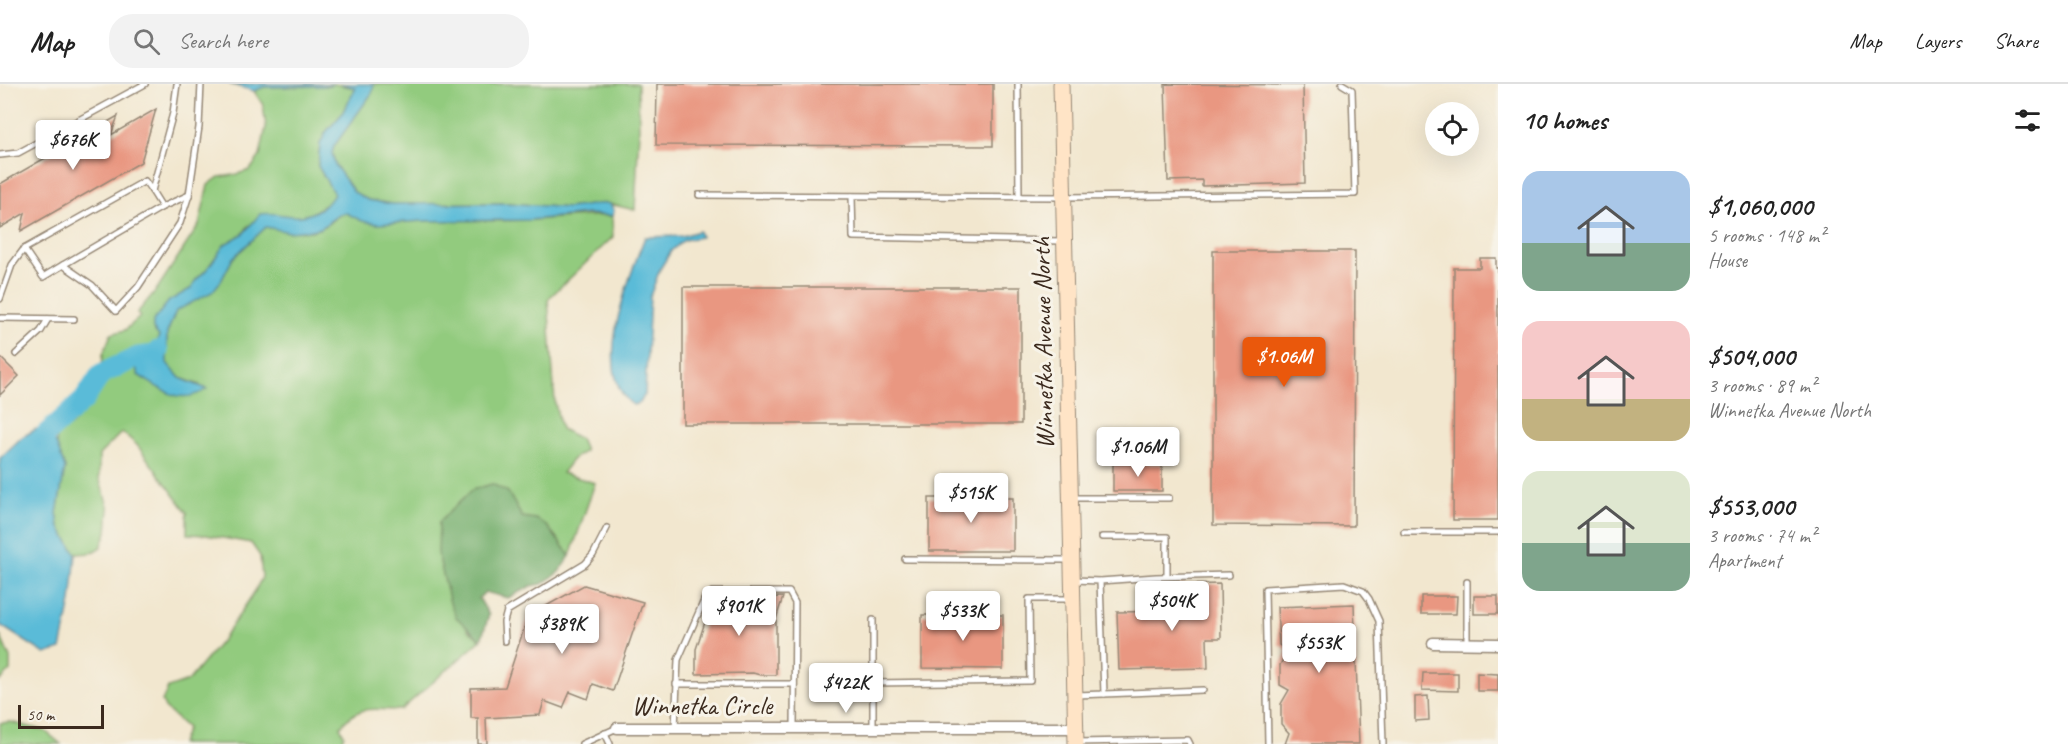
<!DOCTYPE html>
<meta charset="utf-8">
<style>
:root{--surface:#fff;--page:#f2f2f2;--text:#222;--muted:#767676;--line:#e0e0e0;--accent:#ea580c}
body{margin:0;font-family:Caveat,sans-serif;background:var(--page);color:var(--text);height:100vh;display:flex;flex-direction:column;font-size:22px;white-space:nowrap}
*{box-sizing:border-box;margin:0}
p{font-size:20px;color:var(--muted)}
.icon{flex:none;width:33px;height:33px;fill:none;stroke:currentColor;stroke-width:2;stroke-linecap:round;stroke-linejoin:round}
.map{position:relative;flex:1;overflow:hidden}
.panel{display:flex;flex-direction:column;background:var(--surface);width:570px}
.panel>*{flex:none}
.tools{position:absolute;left:1425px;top:18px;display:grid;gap:12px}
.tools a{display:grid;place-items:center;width:54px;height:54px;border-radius:50%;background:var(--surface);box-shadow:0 6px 24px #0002;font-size:30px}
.scale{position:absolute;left:18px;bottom:15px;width:86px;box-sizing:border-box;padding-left:6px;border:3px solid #3b2a1e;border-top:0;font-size:16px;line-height:21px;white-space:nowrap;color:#3b2a1e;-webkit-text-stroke:4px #f7f3e8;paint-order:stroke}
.price{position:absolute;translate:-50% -51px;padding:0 14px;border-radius:6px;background:#fff;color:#222;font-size:20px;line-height:39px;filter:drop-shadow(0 2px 3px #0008)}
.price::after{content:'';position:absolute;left:50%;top:36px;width:18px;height:14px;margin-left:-9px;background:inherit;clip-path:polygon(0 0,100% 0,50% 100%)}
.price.selected{background:var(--accent);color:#fff}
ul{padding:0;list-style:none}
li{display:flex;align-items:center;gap:18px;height:150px;padding:0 24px}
li span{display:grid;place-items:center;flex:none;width:168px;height:120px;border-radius:18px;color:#555}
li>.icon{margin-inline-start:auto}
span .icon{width:72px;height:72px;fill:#fffc;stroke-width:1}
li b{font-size:26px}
h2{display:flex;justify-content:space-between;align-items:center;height:72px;padding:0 24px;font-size:26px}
header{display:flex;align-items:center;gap:36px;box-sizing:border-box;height:84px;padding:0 30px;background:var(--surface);border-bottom:2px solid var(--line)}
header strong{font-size:28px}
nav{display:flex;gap:33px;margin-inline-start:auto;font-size:21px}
.search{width:420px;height:54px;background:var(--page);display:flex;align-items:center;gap:15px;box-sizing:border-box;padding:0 21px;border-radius:24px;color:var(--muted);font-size:22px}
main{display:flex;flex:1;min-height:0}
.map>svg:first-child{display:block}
.green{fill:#92cb7e;stroke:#667a4e;stroke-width:1.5}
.forest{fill:#75af6d;stroke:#586c46;stroke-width:1.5}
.water{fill:#5abbd8;stroke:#4a727b;stroke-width:1.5}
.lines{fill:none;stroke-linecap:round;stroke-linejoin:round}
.river{stroke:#5abbd8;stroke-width:21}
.building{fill:#e99781}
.lane-casing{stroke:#968876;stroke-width:8}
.street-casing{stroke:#968876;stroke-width:13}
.secondary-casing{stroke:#968876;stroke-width:17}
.lane{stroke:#fff;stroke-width:5}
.street{stroke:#fff;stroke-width:10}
.secondary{stroke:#ffe4c6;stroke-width:15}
.labels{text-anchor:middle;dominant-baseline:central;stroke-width:6;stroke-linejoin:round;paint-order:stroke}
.street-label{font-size:26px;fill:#3b2a1e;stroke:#f7f3e8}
</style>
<header>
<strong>Map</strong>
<div class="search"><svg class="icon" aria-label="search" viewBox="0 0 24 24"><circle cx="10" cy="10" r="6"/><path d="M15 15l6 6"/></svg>Search here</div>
<nav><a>Map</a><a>Layers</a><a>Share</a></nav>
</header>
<main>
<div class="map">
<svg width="1498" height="660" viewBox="0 0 1498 660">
<rect width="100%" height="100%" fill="#f7f3e8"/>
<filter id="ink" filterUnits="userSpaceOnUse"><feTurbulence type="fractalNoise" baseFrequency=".0167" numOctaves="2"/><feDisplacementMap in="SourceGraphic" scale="12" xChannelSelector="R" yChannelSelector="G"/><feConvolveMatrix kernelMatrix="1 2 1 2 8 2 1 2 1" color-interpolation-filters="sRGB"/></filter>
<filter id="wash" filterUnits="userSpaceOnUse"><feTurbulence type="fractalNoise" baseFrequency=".008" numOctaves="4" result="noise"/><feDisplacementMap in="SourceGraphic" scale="24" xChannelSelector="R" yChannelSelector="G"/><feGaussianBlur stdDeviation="1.35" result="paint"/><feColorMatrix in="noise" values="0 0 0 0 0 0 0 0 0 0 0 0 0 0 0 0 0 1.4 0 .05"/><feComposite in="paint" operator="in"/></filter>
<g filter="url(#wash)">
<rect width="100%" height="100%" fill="#f2e7cf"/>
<g class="green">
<polygon points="334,0 356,4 341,31 326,48 320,60 318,82 334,110 331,117 312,129 297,134 284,131 248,142 243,150 225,160 207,185 195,197 192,204 169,217 154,237 153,245 159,252 155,263 132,270 102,284 103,270 111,250 125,246 140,233 137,229 157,205 199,141 208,101 219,93 234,91 250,86 260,72 266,43 263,21 254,7 264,3 324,2"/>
<polygon points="374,0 638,0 639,46 635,126 605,119 568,124 509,119 392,120 368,116 354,108 335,81 332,69 334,62 372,9"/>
<path d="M346,129C376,143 391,138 423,137C458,135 494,138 529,136C558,135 584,130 612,132L613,153L548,215L555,319L561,345L580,355L585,367L573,375L562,389L595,399L570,472C554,451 549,437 522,433L508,408L492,400L472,406L439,438L468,546L481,556L401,626C374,627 361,618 340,643L344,650L341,660H181L187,644L165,624L162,617L168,604L188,597L223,555L255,507L262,493L260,472L251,459L206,451L187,450V428L137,361L122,348L99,371V394L109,425L107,448L101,463L91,469L76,470L59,442L57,429L65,384L56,359L58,347L72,341L94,313L104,296L136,280L138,291L200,301L180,294L166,279L167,249L176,227L221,197L233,174L266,143C282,146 305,151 321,144C331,140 335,130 346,129Z"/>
<polygon points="0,551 10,574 10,587 0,597"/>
<polygon points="11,638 45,647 61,660 0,660 0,639"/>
</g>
<polygon class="forest" points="492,400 508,408 522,433 536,435 548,443 570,472 559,488 542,500 531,502 508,514 485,508 479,514 489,531 481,556 456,533 450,519 438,470 439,438 472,406"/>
<g class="water">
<polygon points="229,0 334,0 324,2 264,3 254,7"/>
<path d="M340,0H374L372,9L334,62L332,69L335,81L354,108L368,116L392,120L509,119L568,124L605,119L610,120L614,126L612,132L588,130L530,136L423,137L378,140L362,137L346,129L339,130L321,144L312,146L289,148L266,143L233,174L221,197L212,208L176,227L167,249V279L180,294L207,305C180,323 161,305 138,291L132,270L155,263L159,252L153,245V237L169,217L192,204L195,197L207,185L225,160L243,150L260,130C285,126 295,141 321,124C327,119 331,117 334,110L318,82L320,60L326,48L341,31L356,4Z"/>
<path d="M699,147L701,153L684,156L671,167L660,185L650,212L645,310L640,319L633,321C590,289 629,193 645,153L682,152Z"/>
<polygon points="36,345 46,350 56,359 65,384 57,429 59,442 76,470 71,518 61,565 45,570 0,541 0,374 22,353"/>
</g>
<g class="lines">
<polyline class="river" points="40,377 46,350 84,316 101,290 138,273 155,271 158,267"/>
</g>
<g id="blocks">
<g class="building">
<polygon points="657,0 993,0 993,62 656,61"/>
<polygon points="1165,0 1303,1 1305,99 1202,102 1202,96 1168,97"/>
<polygon points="156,25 141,78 21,147 25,129 0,144 0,100 118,32 111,51"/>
<polygon points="1213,167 1355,167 1354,442 1213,441"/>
<polygon points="1480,174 1496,174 1496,184 1498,184 1498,436 1453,436 1454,184 1480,184"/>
<rect x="683" y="203" width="338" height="137"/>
<polygon points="0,273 19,292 0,311"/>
<rect x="1113" y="380" width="49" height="27"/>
<rect x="929" y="414" width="84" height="53"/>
<polygon points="1220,500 1221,554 1207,554 1208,584 1119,586 1117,528 1177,527 1177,501"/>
<polygon points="584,501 643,518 613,607 593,600 588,615 570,608 563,624 544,617 540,631 486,634 487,660 478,660 478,634 471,634 471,604 505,603 528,532"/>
<polygon points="1421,512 1457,512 1456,530 1421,530"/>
<rect x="1474" y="512" width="24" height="18"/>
<polygon points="783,513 776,535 776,591 760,591 753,589 696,590 696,565 713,514"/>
<polygon points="1354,520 1359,660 1285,660 1289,649 1281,640 1281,620 1289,606 1280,601 1280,581 1288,566 1279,561 1277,523"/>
<polygon points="922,531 1003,531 1003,585 922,584"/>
<polygon points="1423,589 1458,589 1458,607 1422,606"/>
<polygon points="1477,589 1498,590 1498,607 1477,607"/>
<polygon points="1428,612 1429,636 1415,637 1415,613"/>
</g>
</g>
</g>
<g filter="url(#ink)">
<use href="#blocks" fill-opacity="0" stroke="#968876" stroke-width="1.5"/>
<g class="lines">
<g class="lane-casing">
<g id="lane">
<polyline points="177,0 173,29 152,107 162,123 63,181 92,201 116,227 138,203 180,139 189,111 199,43 201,0"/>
<polyline points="1018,0 1019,113"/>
<polyline points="0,71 18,69 145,0"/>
<polyline points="699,111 1063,113 1355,110 1352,6 1342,0"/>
<polyline points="852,112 853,153 1062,157"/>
<polyline points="162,123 189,111"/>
<polyline points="24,165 145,97 152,107"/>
<polyline points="0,215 12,181 24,165 43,193 63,181"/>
<polyline points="0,234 74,235"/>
<polyline points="16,270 41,247 48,235"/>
<polyline points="1072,414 1169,414"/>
<polyline points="1404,448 1498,448"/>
<polyline points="1102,453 1167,453 1167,492"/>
<polyline points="905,475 1070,476"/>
<polyline points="1074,496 1100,497 1104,610 1076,611"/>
<polyline points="1100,497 1156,493 1229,491"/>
<polyline points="505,557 504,538 507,527 585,480 593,471 607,444"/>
<polyline points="1467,559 1467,498"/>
<polyline points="873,599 1030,597 1029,515 1071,515"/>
<polyline points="676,600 794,600"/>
<polyline points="1104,610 1203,606"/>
<polyline points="675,644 678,576 705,514 712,508 789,508 795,519 794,644"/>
<polyline points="873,644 873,536"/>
<polyline points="605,649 610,660"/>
<polyline points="1077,658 1188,656 1190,660"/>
<polyline points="582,660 617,644"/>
<polyline points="1268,660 1265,505 1344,500 1363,507 1369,515 1379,537 1383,660"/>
</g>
</g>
<g class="street-casing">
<g id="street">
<polyline points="1433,559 1498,560"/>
<polyline points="617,644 1075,644"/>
</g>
</g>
<g class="secondary-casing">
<polyline id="secondary" points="1061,0 1076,660"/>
</g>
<use href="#lane" class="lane"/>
<use href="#street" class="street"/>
<use href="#secondary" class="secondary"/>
</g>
</g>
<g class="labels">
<g class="street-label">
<text transform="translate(1043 259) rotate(-91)">Winnetka Avenue North</text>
<text x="702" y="621">Winnetka Circle</text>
</g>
</g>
</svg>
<div class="tools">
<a><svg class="icon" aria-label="locate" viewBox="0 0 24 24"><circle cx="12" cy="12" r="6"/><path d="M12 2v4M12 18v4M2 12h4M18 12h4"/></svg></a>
</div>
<div class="scale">50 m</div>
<b class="price" style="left:73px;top:87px">$676K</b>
<b class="price selected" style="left:1284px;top:304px">$1.06M</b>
<b class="price" style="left:1138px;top:394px">$1.06M</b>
<b class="price" style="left:971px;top:440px">$515K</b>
<b class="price" style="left:1172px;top:548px">$504K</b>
<b class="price" style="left:739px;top:553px">$901K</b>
<b class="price" style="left:963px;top:558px">$533K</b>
<b class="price" style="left:562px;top:571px">$389K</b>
<b class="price" style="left:1319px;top:590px">$553K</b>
<b class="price" style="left:846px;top:630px">$422K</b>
</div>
<section class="panel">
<h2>10 homes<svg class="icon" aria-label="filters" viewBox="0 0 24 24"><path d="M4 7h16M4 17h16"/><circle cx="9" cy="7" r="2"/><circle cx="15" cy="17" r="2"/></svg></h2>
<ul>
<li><span style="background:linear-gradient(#a9c7e8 60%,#7fa58c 0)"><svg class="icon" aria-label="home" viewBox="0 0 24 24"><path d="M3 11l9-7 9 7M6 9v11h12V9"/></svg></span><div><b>$1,060,000</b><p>5 rooms · 148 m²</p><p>House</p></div></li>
<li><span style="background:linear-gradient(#f6c9c9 65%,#c2b280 0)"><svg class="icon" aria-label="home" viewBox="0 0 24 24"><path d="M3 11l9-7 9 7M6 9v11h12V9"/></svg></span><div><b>$504,000</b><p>3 rooms · 89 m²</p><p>Winnetka Avenue North</p></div></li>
<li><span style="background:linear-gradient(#dfe7d0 60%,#7fa58c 0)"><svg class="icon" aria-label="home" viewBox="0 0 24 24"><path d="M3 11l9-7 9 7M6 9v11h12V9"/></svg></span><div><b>$553,000</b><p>3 rooms · 74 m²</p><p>Apartment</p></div></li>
</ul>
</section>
</main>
